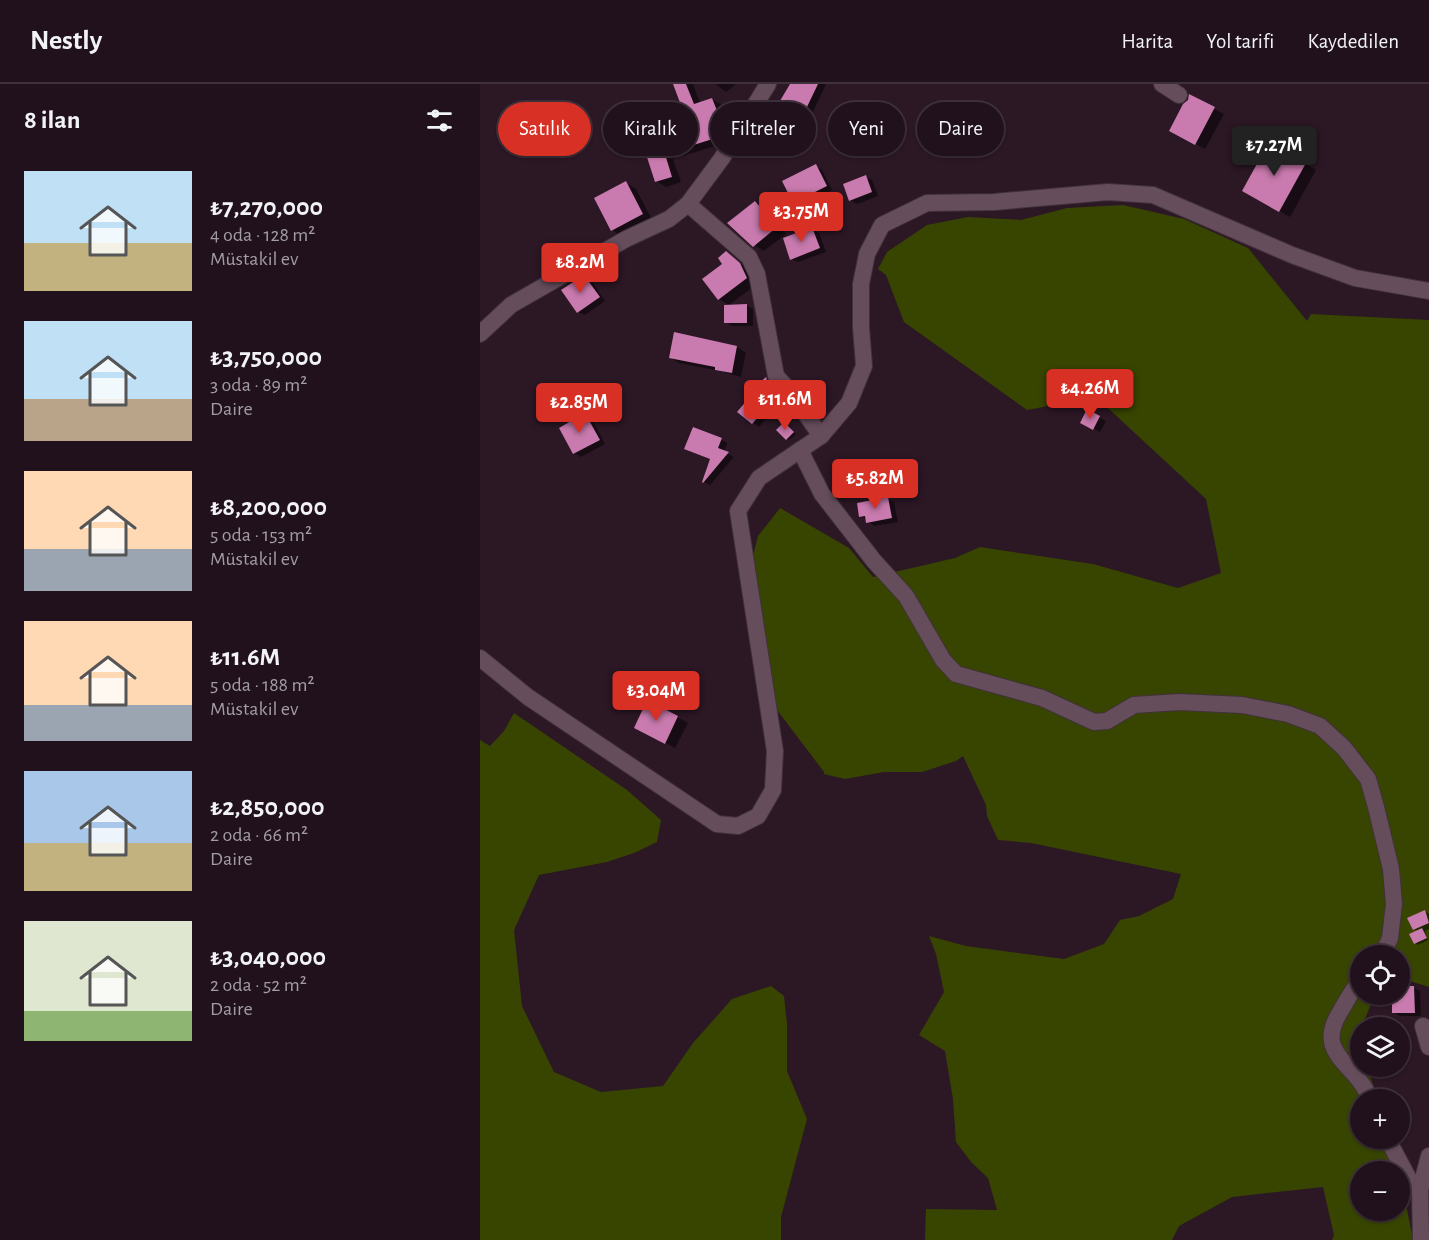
<!DOCTYPE html>
<html lang="tr">
<meta charset="utf-8">
<style>
:root{--surface:#21111c;--page:#2d1f29;--text:#f1f3f6;--muted:#a29da3;--line:#3e313b;--accent:#d93025}
body{margin:0;font-family:"Alegreya Sans",sans-serif;background:var(--page);color:var(--text);height:100vh;display:flex;flex-direction:column;font-size:22px;white-space:nowrap}
*{box-sizing:border-box;margin:0}
p{font-size:20px;color:var(--muted)}
.icon{flex:none;width:33px;height:33px;fill:none;stroke:currentColor;stroke-width:2;stroke-linecap:round;stroke-linejoin:round}
.map{position:relative;flex:1;overflow:hidden}
.side{display:flex;flex-direction:column;background:var(--surface);width:480px}
.side>*{flex:none}
.hud{position:absolute;left:18px;top:18px;width:570px;height:54px;display:flex;gap:12px}
.fabs{position:absolute;left:870px;top:861px;display:grid;gap:12px}
.fabs a{display:grid;place-items:center;width:60px;height:60px;border-radius:50%;background:var(--surface);box-shadow:0 2px 4px #0004,0 0 0 2px var(--line);font-size:30px}
.price{position:absolute;translate:-50% -51px;padding:0 14px;border-radius:6px;background:var(--accent);color:#fff;font-size:20px;line-height:39px;filter:drop-shadow(0 2px 3px #0008)}
.price::after{content:'';position:absolute;left:50%;top:36px;width:18px;height:14px;margin-left:-9px;background:inherit;clip-path:polygon(0 0,100% 0,50% 100%)}
.price.current{background:#222;color:#fff}
ul{padding:0;list-style:none}
li{display:flex;align-items:center;gap:18px;height:150px;padding:0 24px}
li span{display:grid;place-items:center;flex:none;width:168px;height:120px;border-radius:0px;color:#555}
li>.icon{margin-inline-start:auto}
span .icon{width:72px;height:72px;fill:#fffc;stroke-width:1}
li b{font-size:26px}
h2{display:flex;justify-content:space-between;align-items:center;height:72px;padding:0 24px;font-size:26px}
.chip{padding:0 21px;border-radius:27px;background:var(--surface);box-shadow:0 2px 4px #0004,0 0 0 2px var(--line);font-size:21px;line-height:54px}
.chip.current{background:var(--accent);color:#fff}
header{display:flex;align-items:center;gap:36px;box-sizing:border-box;height:84px;padding:0 30px;background:var(--surface);border-bottom:2px solid var(--line)}
header strong{font-size:28px}
nav{display:flex;gap:33px;margin-inline-start:auto;font-size:21px}
main{display:flex;flex:1;min-height:0}
.map>svg:first-child{display:block}
.green{fill:#384500}
.shadow{fill:#0007}
.building{fill:#c97aae}
.lines{fill:none;stroke-linecap:round;stroke-linejoin:round}
.minor-casing{stroke:#41313b;stroke-width:18}
.minor{stroke:#664d5c;stroke-width:16}
</style>
<header>
<strong>Nestly</strong>
<nav><a>Harita</a><a>Yol tarifi</a><a>Kaydedilen</a></nav>
</header>
<main>
<section class="side">
<h2>8 ilan<svg class="icon" aria-label="filters" viewBox="0 0 24 24"><path d="M4 7h16M4 17h16"/><circle cx="9" cy="7" r="2"/><circle cx="15" cy="17" r="2"/></svg></h2>
<ul>
<li><span style="background:linear-gradient(#bfe0f5 60%,#c2b280 0)"><svg class="icon" aria-label="home" viewBox="0 0 24 24"><path d="M3 11l9-7 9 7M6 9v11h12V9"/></svg></span><div><b>₺7,270,000</b><p>4 oda · 128 m²</p><p>Müstakil ev</p></div></li>
<li><span style="background:linear-gradient(#bfe0f5 65%,#b9a48a 0)"><svg class="icon" aria-label="home" viewBox="0 0 24 24"><path d="M3 11l9-7 9 7M6 9v11h12V9"/></svg></span><div><b>₺3,750,000</b><p>3 oda · 89 m²</p><p>Daire</p></div></li>
<li><span style="background:linear-gradient(#ffd9b3 65%,#9aa5b1 0)"><svg class="icon" aria-label="home" viewBox="0 0 24 24"><path d="M3 11l9-7 9 7M6 9v11h12V9"/></svg></span><div><b>₺8,200,000</b><p>5 oda · 153 m²</p><p>Müstakil ev</p></div></li>
<li><span style="background:linear-gradient(#ffd9b3 70%,#9aa5b1 0)"><svg class="icon" aria-label="home" viewBox="0 0 24 24"><path d="M3 11l9-7 9 7M6 9v11h12V9"/></svg></span><div><b>₺11.6M</b><p>5 oda · 188 m²</p><p>Müstakil ev</p></div></li>
<li><span style="background:linear-gradient(#a9c7e8 60%,#c2b280 0)"><svg class="icon" aria-label="home" viewBox="0 0 24 24"><path d="M3 11l9-7 9 7M6 9v11h12V9"/></svg></span><div><b>₺2,850,000</b><p>2 oda · 66 m²</p><p>Daire</p></div></li>
<li><span style="background:linear-gradient(#dfe7d0 75%,#8fb573 0)"><svg class="icon" aria-label="home" viewBox="0 0 24 24"><path d="M3 11l9-7 9 7M6 9v11h12V9"/></svg></span><div><b>₺3,040,000</b><p>2 oda · 52 m²</p><p>Daire</p></div></li>
</ul>
</section>
<div class="map">
<svg width="949" height="1156" viewBox="0 0 949 1156">
<rect width="100%" height="100%" fill="#2c1725"/>
<g class="green">
<polygon points="643,121 704,135 768,164 827,237 831,230 949,236 949,903 920,894 920,872 880,872 880,910 895,911 878,951 880,959 880,982 888,983 897,1015 880,1016 880,1054 909,1055 919,1087 880,1088 880,1126 920,1126 920,1090 933,1156 852,1156 854,1151 843,1103 752,1113 699,1142 692,1156 445,1156 446,1125 517,1126 508,1094 491,1078 476,1058 473,1015 465,967 439,951 464,908 456,870 449,852 486,862 584,875 624,860 640,836 659,832 693,815 701,790 551,759 518,756 507,732 506,721 483,672 476,677 442,688 404,688 365,695 344,690 344,688 294,622 272,476 278,452 300,424 369,464 393,493 475,474 500,463 613,480 698,504 741,489 726,415 616,313 547,326 424,238 406,191 398,185 407,168 447,141 488,133 541,136 587,124"/>
<polygon points="34,629 147,706 181,736 177,758 154,769 127,778 59,791 34,846 42,922 74,988 121,1008 183,1002 213,959 252,915 291,902 304,912 307,940 307,987 327,1035 301,1133 301,1156 0,1156 0,656 10,662 24,647"/>
</g>
<g class="shadow">
<polygon points="195,0 213,0 220,19 232,15 242,21 247,37 242,39 248,58 193,75 201,98 186,103 176,97 158,43 202,28 204,24"/>
<polygon points="235,0 256,0 246,8"/>
<polygon points="312,0 346,0 332,30 334,31 326,44 296,26"/>
<polygon points="710,12 744,30 725,65 691,47 709,17"/>
<polygon points="790,60 836,86 810,133 764,107"/>
<polygon points="336,82 342,86 352,106 321,122 314,118"/>
<polygon points="386,93 392,96 398,112 377,120 370,116"/>
<polygon points="146,99 156,105 172,136 142,152 132,146"/>
<polygon points="275,118 285,124 306,150 284,167 274,161"/>
<polygon points="332,145 339,149 346,168 318,178 312,175"/>
<polygon points="246,169 271,187 277,200 249,221 239,215"/>
<polygon points="104,193 111,196 125,217 105,231 98,228"/>
<polygon points="267,222 273,225 273,242 252,242 246,238"/>
<polygon points="195,250 257,263 266,269 261,293 240,287 199,279 190,273"/>
<polygon points="286,295 292,298 309,321 303,327 296,323 279,343 259,328"/>
<polygon points="608,327 626,337 620,348 602,338"/>
<polygon points="105,331 112,335 125,360 101,373 94,369"/>
<polygon points="307,342 316,350 309,356 307,355"/>
<polygon points="241,355 247,359 244,368 254,373 230,401 224,398"/>
<polygon points="408,415 414,418 418,438 394,442 381,432"/>
<polygon points="168,618 208,639 195,664 166,649"/>
<polygon points="945,827 949,830 949,845 945,847 948,856 938,861 935,859 938,847 934,845"/>
<polygon points="920,904 934,904 940,907 941,932 920,932 913,928 920,910"/>
</g>
<g class="building">
<polygon points="193,0 206,0 214,20 232,14 239,32 233,34 239,53 185,70 192,93 175,98 157,42 201,27 202,24"/>
<polygon points="310,0 338,0 326,25 328,26 319,42 294,27"/>
<polygon points="709,10 735,23 715,61 689,47 703,20 708,16"/>
<polygon points="789,58 826,79 799,128 762,107"/>
<polygon points="336,80 347,102 313,119 302,97"/>
<polygon points="386,91 392,108 369,117 363,100"/>
<polygon points="146,97 163,130 131,147 114,114"/>
<polygon points="275,117 297,143 273,163 247,139"/>
<polygon points="332,143 340,164 310,176 303,154"/>
<polygon points="246,167 260,179 267,194 238,216 222,195 242,180 238,174"/>
<polygon points="104,191 120,213 97,229 81,206"/>
<polygon points="267,220 267,239 244,239 244,221"/>
<polygon points="194,248 257,262 252,289 235,286 235,283 189,274"/>
<polygon points="286,293 288,299 304,317 296,324 290,319 272,340 257,328 278,303 276,302"/>
<polygon points="607,325 620,332 613,346 600,339"/>
<polygon points="105,329 120,356 93,370 79,344"/>
<polygon points="304,338 314,348 306,356 296,346"/>
<polygon points="213,343 242,354 238,364 249,368 223,399 222,398 230,375 204,365"/>
<polygon points="408,413 412,434 386,439 385,432 379,433 377,419"/>
<polygon points="167,616 198,632 185,660 154,644"/>
<polygon points="945,826 949,839 933,846 927,834"/>
<polygon points="942,844 947,854 934,860 929,850"/>
<polygon points="920,902 934,902 935,929 912,929 912,910 920,910"/>
</g>
<g class="lines">
<g class="minor-casing">
<g id="minor">
<polyline points="682,0 699,11"/>
<polyline points="208,120 269,173 277,190 296,292 309,306 341,352"/>
<polyline points="0,250 31,221 146,155 189,135 208,120 242,74 288,0"/>
<polyline points="320,366 342,410 394,477 426,512 463,576 476,590 562,614 614,638 627,637 654,621 699,618 762,621 808,630 840,642 864,664 888,695 896,723 911,785 914,820 910,854 902,872"/>
<polyline points="0,574 48,613 237,740 258,742 278,732 293,706 295,667 258,427 279,394 341,352 369,319 384,282 381,243 381,200 387,170 402,141 447,119 514,118 628,108 673,111 812,171 875,194 949,207"/>
<path d="M880,897C872,906 866,918 860,928C833,972 878,979 890,1016"/>
<polyline points="943,942 949,963"/>
<polyline points="907,1054 930,1097 940,1106"/>
<polyline points="941,1156 940,1106 949,1072"/>
</g>
</g>
<use href="#minor" class="minor"/>
</g>
</svg>
<div class="fabs">
<a><svg class="icon" aria-label="locate" viewBox="0 0 24 24"><circle cx="12" cy="12" r="6"/><path d="M12 2v4M12 18v4M2 12h4M18 12h4"/></svg></a>
<a><svg class="icon" aria-label="layers" viewBox="0 0 24 24"><path d="M12 4l9 5-9 5-9-5zM3 14l9 5 9-5"/></svg></a>
<a>+</a>
<a>−</a>
</div>
<b class="price current" style="left:794px;top:93px">₺7.27M</b>
<b class="price" style="left:321px;top:159px">₺3.75M</b>
<b class="price" style="left:100px;top:210px">₺8.2M</b>
<b class="price" style="left:610px;top:336px">₺4.26M</b>
<b class="price" style="left:305px;top:347px">₺11.6M</b>
<b class="price" style="left:99px;top:350px">₺2.85M</b>
<b class="price" style="left:395px;top:426px">₺5.82M</b>
<b class="price" style="left:176px;top:638px">₺3.04M</b>
<div class="hud">
<a class="chip current">Satılık</a>
<a class="chip">Kiralık</a>
<a class="chip">Filtreler</a>
<a class="chip">Yeni</a>
<a class="chip">Daire</a>
</div>
</div>
</main>
